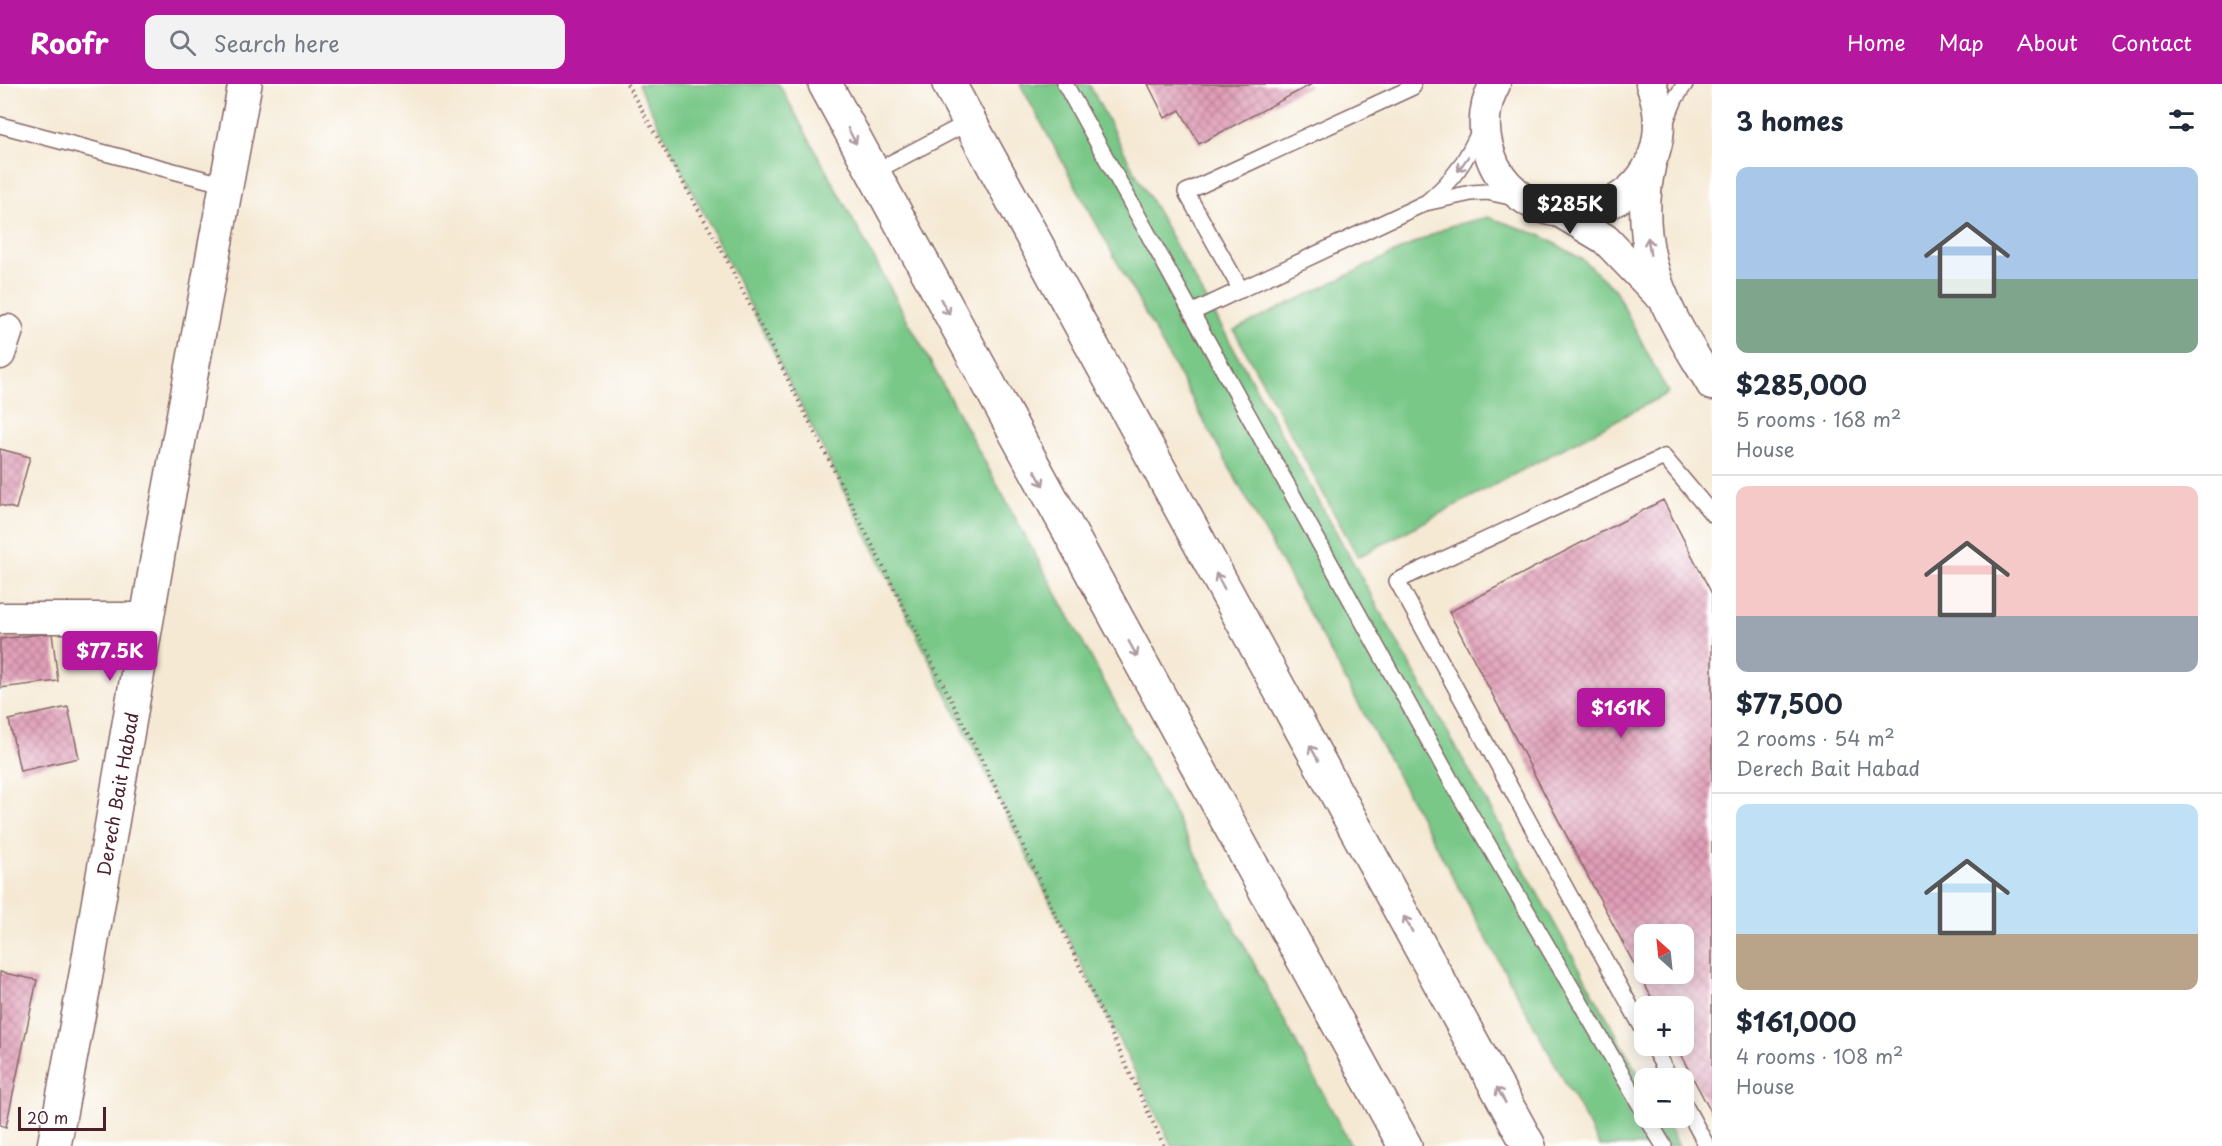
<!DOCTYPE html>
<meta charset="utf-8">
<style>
:root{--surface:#fff;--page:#f2f2f3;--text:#1f2937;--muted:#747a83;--line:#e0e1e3;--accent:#b5179e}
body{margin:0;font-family:"Playpen Sans",sans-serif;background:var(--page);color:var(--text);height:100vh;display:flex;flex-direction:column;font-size:22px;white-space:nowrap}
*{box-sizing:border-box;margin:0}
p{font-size:20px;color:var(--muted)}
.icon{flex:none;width:33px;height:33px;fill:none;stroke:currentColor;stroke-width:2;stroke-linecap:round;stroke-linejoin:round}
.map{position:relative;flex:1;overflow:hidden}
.sheet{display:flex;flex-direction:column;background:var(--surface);width:510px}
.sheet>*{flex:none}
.needle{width:39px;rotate:333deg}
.tools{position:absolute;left:1634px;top:840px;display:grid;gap:12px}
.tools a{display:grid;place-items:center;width:60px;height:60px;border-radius:12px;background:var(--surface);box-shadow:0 3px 15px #0003;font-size:30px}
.scale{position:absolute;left:18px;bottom:15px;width:88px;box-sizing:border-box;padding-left:6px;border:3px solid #4a1f2b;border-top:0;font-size:16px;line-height:21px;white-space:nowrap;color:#4a1f2b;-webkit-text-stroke:4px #fff;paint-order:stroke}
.price{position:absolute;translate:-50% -51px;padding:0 14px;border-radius:6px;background:var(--accent);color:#fff;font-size:20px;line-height:39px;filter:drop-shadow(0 2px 3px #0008)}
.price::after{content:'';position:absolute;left:50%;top:36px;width:18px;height:14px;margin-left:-9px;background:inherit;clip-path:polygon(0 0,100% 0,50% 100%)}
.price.current{background:#222;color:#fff}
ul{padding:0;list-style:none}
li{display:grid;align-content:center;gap:12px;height:318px;padding:0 24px}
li+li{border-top:2px solid var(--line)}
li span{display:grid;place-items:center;height:186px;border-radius:12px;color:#555}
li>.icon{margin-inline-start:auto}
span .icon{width:108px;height:108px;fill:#fffc;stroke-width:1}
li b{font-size:26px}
h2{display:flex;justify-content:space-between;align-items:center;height:72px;padding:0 24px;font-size:26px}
header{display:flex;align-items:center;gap:36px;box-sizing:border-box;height:84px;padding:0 30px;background:var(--accent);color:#fff}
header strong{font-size:28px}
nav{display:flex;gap:33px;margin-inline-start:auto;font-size:21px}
.search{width:420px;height:54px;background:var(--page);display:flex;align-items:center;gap:15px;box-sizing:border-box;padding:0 21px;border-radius:12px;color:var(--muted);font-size:22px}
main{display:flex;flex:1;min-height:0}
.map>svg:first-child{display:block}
.grass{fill:#79c888;stroke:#62745a;stroke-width:1.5}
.building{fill:url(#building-cross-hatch);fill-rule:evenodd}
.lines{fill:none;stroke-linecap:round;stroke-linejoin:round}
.lane-casing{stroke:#866666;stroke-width:18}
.street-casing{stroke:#866666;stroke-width:33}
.secondary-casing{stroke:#866666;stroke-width:36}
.highway-casing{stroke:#866666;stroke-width:36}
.path{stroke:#866666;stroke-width:4;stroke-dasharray:1.5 4.5;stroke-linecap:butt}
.lane{stroke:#fff;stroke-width:15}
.street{stroke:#fff;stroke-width:30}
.secondary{stroke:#fff;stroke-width:33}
.highway{stroke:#fff;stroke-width:33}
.oneway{stroke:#ae9aa0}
.labels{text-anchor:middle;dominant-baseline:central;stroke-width:4.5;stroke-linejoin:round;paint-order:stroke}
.street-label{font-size:18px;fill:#4a1f2b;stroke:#fff}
</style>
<header>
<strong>Roofr</strong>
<div class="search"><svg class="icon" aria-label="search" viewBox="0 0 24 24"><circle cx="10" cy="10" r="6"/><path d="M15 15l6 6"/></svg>Search here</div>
<nav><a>Home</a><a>Map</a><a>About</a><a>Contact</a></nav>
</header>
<main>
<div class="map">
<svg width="1712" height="1062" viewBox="0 0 1712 1062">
<defs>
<pattern id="building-cross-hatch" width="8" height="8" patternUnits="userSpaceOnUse" patternTransform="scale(1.5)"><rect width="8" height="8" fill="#e09eb7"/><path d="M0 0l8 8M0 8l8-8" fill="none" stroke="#b88095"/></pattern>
</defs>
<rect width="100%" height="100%" fill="#fff"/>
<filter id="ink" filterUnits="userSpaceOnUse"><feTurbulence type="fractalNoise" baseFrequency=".0167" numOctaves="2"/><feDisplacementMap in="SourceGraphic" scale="12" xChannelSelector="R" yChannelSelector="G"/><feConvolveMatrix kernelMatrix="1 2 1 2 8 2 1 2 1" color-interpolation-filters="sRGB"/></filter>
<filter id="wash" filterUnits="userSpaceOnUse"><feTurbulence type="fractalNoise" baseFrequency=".008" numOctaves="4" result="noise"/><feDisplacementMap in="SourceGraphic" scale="24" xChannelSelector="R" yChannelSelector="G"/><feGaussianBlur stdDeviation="1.35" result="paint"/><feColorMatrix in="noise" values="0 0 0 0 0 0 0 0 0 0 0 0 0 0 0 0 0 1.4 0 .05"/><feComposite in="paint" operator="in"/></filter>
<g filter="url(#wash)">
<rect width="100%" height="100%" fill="#f5e9d4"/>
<g class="grass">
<polygon points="638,0 779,0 1091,573 1351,1062 1172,1062 887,491"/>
<polygon points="1020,0 1089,0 1130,79 1644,1000 1644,1034 1663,1034 1679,1062 1600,1062"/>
<polygon points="1488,133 1540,151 1582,175 1615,206 1668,309 1358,473 1234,246 1450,142"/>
</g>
<g id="blocks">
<g class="building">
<polygon points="1148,0 1312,0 1199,60 1180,26 1165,34"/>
<polygon points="0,365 30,373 16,425 0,421"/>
<path d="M1663,416L1712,510V1030L1676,962H1683V922H1656L1449,528ZM1644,850H1683V890H1644Z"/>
<polygon points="52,549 58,597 0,604 0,555"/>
<polygon points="68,623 79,674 20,687 9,636"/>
<polygon points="0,888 37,896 6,1043 0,1041"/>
</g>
</g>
</g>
<g filter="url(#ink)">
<use href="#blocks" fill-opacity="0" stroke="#866666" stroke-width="1.5"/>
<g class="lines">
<g class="lane-casing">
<g id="lane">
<polyline points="1065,0 1450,695 1644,1028"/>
<polyline points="1665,39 1675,15 1685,0"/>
<polyline points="0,41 226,101"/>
<polyline points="872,89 969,38"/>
<path d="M1428,117C1455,94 1465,78 1480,46"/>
<polyline points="1241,206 1186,108 1413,3"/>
<polyline points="1193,228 1425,119 1471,109 1487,108 1515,114"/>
<polyline points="1644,947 1397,497 1664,373 1712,430"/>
<polyline points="1652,962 1670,994"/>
<polyline points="1683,1018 1707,1062"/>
<polyline points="1647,1034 1664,1062"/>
</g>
</g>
<g class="street-casing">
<g id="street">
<path d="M1495,0C1483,22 1482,46 1490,70C1499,100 1528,124 1560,128C1567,128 1576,126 1583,126C1592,125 1601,124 1609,120C1656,96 1669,47 1651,0"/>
<path d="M1650,83C1640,127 1646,175 1665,217C1677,246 1696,274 1712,301"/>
<polyline points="1560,128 1605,155 1657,209"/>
<polyline points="0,270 8,246"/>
<polyline points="0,534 147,534"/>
</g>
</g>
<g class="secondary-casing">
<polyline id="secondary" points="54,1062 87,885 162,447 245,0"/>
</g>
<g class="highway-casing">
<g id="highway">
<polyline points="825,0 1405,1062"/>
<polyline points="949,0 1529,1062"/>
</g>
</g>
<polyline class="path" points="627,0 726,174 997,706 1164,1062"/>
<use href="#lane" class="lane"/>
<use href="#street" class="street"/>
<use href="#secondary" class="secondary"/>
<use href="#highway" class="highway"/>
</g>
<defs><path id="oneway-shaft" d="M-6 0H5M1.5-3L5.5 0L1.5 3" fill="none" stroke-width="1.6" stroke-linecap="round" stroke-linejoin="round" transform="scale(1.5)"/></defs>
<g class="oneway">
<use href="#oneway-shaft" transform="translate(852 52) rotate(62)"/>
<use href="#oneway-shaft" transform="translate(1463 80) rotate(125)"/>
<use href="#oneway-shaft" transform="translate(1649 162) rotate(-98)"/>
<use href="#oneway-shaft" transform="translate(945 223) rotate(61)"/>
<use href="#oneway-shaft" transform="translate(1039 394) rotate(61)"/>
<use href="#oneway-shaft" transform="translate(1220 497) rotate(-119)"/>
<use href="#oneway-shaft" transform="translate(1133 565) rotate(61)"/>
<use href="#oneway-shaft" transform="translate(1314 669) rotate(-119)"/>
<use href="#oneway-shaft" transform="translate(1408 840) rotate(-119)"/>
<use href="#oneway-shaft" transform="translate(1501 1011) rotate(-119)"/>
</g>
</g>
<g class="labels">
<g class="street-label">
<text transform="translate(117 710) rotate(-80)">Derech Bait Habad</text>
</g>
</g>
</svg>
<div class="tools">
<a><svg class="needle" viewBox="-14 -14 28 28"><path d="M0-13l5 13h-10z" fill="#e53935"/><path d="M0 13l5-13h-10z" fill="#747a83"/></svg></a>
<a>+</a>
<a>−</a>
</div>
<div class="scale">20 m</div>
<b class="price current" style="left:1570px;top:151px">$285K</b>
<b class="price" style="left:110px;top:598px">$77.5K</b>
<b class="price" style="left:1621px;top:655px">$161K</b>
</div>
<section class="sheet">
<h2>3 homes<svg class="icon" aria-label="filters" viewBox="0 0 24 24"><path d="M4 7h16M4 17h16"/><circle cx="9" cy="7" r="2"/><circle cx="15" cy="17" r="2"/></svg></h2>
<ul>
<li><span style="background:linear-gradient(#a9c7e8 60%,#7fa58c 0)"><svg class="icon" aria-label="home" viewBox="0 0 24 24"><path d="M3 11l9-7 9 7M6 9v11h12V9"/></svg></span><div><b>$285,000</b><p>5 rooms · 168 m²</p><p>House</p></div></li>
<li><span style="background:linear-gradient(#f6c9c9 70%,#9aa5b1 0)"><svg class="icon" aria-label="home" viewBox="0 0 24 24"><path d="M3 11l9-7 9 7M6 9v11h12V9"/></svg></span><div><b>$77,500</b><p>2 rooms · 54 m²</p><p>Derech Bait Habad</p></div></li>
<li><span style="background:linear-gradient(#bfe0f5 70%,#b9a48a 0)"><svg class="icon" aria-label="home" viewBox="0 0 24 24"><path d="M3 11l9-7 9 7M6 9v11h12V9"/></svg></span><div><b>$161,000</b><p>4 rooms · 108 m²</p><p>House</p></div></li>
</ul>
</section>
</main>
